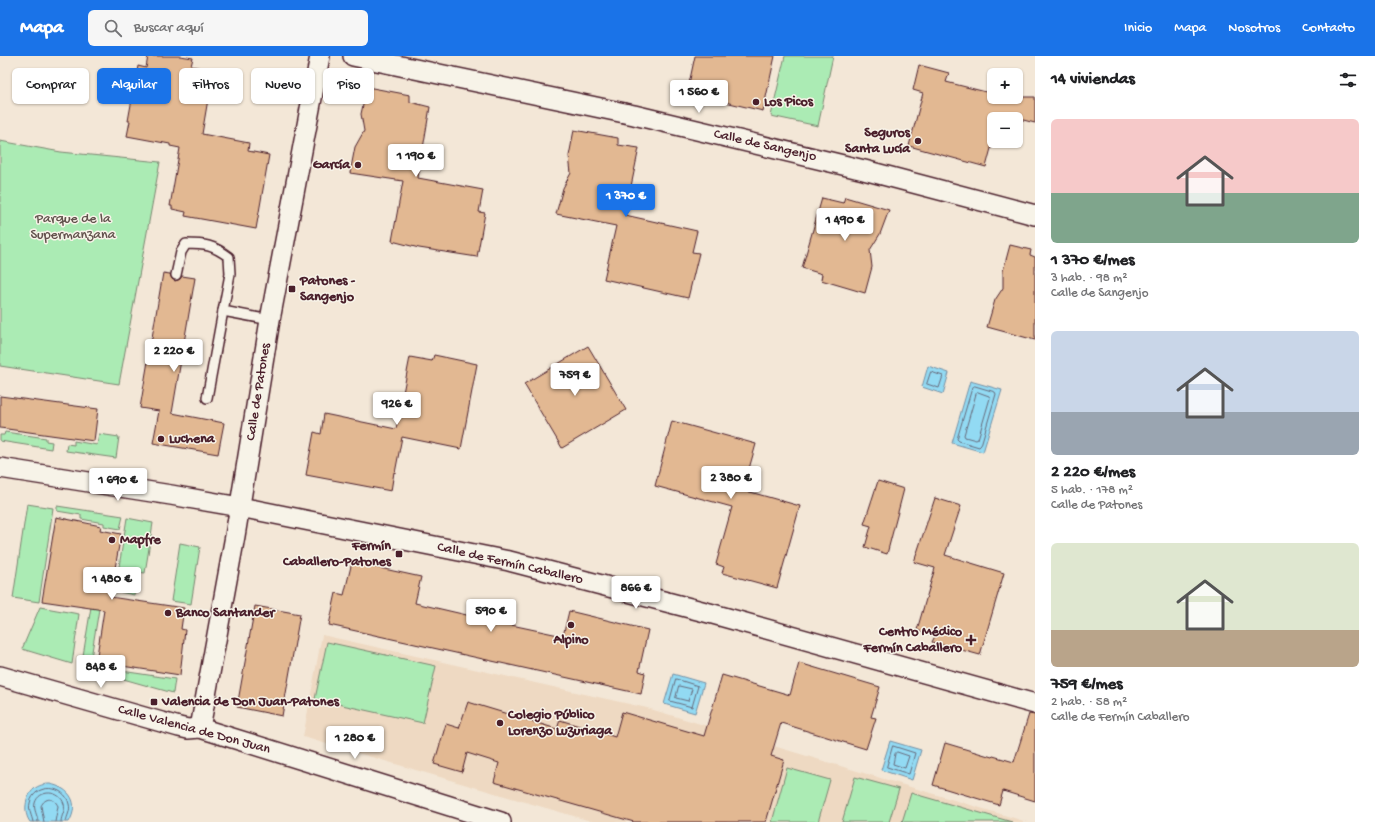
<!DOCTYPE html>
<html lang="es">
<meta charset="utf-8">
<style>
:root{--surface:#fff;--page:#f6f6f6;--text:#202124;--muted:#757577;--accent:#1a73e8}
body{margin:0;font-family:"Gochi Hand",sans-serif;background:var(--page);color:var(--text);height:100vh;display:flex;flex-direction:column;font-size:15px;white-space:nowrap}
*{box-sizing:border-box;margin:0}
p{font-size:13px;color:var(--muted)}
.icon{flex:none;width:22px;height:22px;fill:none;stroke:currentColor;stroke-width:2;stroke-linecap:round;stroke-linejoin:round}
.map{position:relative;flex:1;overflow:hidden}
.sheet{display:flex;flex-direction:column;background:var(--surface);width:340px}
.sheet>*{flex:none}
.hud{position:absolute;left:12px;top:12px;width:380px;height:36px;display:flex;gap:8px}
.buttons{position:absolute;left:987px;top:12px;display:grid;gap:8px}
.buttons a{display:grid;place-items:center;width:36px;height:36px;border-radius:6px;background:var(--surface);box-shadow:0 1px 3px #0004;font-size:20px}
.price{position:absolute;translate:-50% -34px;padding:0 9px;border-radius:4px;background:#fff;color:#222;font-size:13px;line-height:26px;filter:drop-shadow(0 1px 2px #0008)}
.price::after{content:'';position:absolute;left:50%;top:24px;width:12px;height:9px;margin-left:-6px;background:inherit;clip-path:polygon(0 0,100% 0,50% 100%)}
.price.selected{background:var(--accent);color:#fff}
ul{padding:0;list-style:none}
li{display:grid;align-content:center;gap:8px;height:212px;padding:0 16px}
li span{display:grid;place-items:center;height:124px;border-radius:6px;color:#555}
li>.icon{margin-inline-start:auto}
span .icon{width:72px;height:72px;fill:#fffc;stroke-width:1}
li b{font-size:17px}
h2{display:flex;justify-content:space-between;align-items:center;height:48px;padding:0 16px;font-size:17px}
.pill{padding:0 14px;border-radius:6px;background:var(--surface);box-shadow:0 1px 3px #0004;font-size:14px;line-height:36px}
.pill.selected{background:var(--accent);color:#fff}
header{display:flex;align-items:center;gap:24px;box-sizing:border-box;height:56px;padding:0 20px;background:var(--accent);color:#fff}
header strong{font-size:19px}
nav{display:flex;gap:22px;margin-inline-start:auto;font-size:14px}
.search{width:280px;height:36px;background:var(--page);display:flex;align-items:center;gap:10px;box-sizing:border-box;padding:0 14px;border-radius:6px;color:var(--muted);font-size:15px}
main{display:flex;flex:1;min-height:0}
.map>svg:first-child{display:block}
.built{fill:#eed9c2}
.green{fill:#abebb4;stroke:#7a8570}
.water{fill:#92daf3;stroke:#758fa3}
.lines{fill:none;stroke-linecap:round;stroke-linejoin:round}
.shore{stroke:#676a7b;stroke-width:1}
.building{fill:#e2b892;stroke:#4a1f2b}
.service-casing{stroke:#4a1f2b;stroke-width:12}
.minor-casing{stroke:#4a1f2b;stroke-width:22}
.service{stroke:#f7f3e8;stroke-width:9}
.minor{stroke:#f7f3e8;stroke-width:19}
.poi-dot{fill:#4a1f2b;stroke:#f7f3e8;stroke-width:1.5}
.labels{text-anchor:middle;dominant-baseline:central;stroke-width:3;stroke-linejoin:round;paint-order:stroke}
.poi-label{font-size:14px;font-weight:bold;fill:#4a1f2b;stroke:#f7f3e8;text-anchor:start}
.street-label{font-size:14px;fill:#4a1f2b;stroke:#f7f3e8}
.park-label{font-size:14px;fill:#62524d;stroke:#f7f3e8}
</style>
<header>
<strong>Mapa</strong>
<div class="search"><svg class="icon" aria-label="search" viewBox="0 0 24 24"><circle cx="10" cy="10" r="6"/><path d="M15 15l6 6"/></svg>Buscar aquí</div>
<nav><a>Inicio</a><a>Mapa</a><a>Nosotros</a><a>Contacto</a></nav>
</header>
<main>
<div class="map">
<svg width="1035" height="766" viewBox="0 0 1035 766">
<rect width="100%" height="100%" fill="#f3e7d7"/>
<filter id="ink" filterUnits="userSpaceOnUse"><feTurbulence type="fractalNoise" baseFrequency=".025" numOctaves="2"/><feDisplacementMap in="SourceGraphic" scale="8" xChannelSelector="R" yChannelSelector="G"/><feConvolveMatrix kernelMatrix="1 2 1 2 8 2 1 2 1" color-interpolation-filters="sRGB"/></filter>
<g filter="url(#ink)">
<polygon class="built" points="322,579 647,652 1027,766 594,766 303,681"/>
<g class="green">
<polygon points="785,0 833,0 818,70 771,60"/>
<polygon points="0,85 61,96 160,106 119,328 0,310"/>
<polygon points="5,376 46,382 46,385 52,386 51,393 0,385 0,379 4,379"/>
<polygon points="99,378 119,381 116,402 66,395 67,388 74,389 74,385 97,389"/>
<polygon points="27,448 53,452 39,546 13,542"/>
<polygon points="57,450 123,460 120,473 104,470 104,467 81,463 81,459 57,455"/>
<polygon points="127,462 153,467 145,517 138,516 134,539 115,535"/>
<polygon points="180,487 200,491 191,548 171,545"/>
<polygon points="40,551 79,558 72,608 22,593"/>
<polygon points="91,551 99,553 89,614 81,612"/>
<polygon points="327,586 436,610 423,667 315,643"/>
<polygon points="95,611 175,623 173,637 95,615"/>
<polygon points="787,712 830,724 818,766 772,766"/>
<polygon points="855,721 899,733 889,766 842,766"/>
<polygon points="911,737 1012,766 902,766"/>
</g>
<g class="water">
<polygon points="928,310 949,317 943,338 922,331"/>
<polygon points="970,325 1002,334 983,396 952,387"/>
<polygon points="673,618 704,627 695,657 664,648"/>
<polygon points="890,685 921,694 912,724 881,714"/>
<path d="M50,728C70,732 80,747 69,766H30C23,756 25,741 34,733C39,729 44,728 50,728Z"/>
</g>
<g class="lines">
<g class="shore">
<polygon points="931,316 943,320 939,332 927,328"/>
<polygon points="975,330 995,336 996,338 981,389 979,391 959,385 957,383 972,332"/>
<polygon points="978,336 989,340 990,342 978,383 976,384 965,381 964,379 976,338"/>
<polygon points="676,623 698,630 692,651 670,645"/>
<polygon points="679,630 692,633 688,645 676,642"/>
<polygon points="893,690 915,697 909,718 887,711"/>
<polygon points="897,696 909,700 905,712 893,708 895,698"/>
<path d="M33,766C32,760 28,754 30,747C34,727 65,728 69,748C71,755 67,759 66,766"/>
<path d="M38,766C38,759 33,754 35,747C39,733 60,734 64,748C66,755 61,759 61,766"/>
<path d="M44,766L41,750C45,741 54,741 58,750L55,766"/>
</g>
</g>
<g class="building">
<polygon points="148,0 180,0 193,2 191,10 213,14 202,78 249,87 248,95 269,99 256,173 185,160 186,156 172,153 172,150 170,150 180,92 170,90 170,88 127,80 130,65 128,65 138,10 146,12"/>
<polygon points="695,0 775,0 763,55 687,37"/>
<polygon points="919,9 949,17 946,26 994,38 994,41 1035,41 1035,67 1000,58 999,63 994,63 994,81 986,111 909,90 923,37 913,34"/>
<polygon points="367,31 410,39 410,46 430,51 418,122 483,134 479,156 485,157 477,201 419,192 392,185 403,125 350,117 355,91 364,75 361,58"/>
<polygon points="574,74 618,82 618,89 639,92 625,159 697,175 692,196 699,197 688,242 604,223 616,170 556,158 563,132 571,117 569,100"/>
<polygon points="845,141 889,154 880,178 870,194 872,211 865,237 821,224 822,218 802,212 822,142 843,147"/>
<polygon points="1010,189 1031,194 1030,199 1035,201 1035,284 987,271 995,244 1003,232 1003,215"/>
<polygon points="163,217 170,218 172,223 175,225 180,223 182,220 195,222 172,357 224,367 218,398 153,387 159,355 140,352"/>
<polygon points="588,290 626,354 562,392 524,328"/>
<polygon points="434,299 477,308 461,393 402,381 395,417 394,416 391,435 306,419 314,376 321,378 324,358 396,373 410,301 432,305"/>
<polygon points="0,340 98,353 94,385 0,372"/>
<polygon points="672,365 756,388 743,434 800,450 777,532 722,517 724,511 716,508 732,451 655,430"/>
<polygon points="878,425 904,433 887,498 865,491 871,470 864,468"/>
<polygon points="935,442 961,450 945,499 1004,517 980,599 932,586 935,580 917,574 935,512 914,506"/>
<polygon points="56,461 101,470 100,474 121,478 110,541 184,552 181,573 185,574 180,619 96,606 104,554 42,545"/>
<polygon points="352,506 421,521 415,547 488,564 563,580 569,555 648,574 639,615 645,617 641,638 329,569 336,537 344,539"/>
<polygon points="255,550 300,558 282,660 237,651"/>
<polygon points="799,607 880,631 871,661 876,662 866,693 781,667 771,700 784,704 766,766 634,766 494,726 499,707 467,697 462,716 434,708 446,668 459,672 468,646 557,673 560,664 615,681 622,656 704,680 722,619 790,639"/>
<polygon points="1029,658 1035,659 1035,745 1003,735 999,749 933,729 945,687 992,701 993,700 1014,706"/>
</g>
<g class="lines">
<g class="service-casing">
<g id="service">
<path d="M176,219L181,196L186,188C205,188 213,189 229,201L230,218L223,255L270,264"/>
<polyline points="207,342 223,255"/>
</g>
</g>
<g class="minor-casing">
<g id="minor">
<polyline points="353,0 634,59 864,114 1035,159"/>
<polyline points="0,412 171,439 240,451 509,505 713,558 1035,648"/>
<polyline points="0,620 179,671 188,673 200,672 229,681 501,766"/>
<polyline points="200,672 235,480 270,264 320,0"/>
</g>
</g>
<use href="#service" class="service"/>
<use href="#minor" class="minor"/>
</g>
</g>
<g class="poi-dot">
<circle cx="756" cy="46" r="4"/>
<circle cx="918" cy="85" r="4"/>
<circle cx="358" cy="109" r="4"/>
<rect x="288" y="229" width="8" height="8" rx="2"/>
<circle cx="161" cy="383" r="4"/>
<circle cx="112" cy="484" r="4"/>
<rect x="395" y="494" width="8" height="8" rx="2"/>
<circle cx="168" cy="557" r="4"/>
<circle cx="571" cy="569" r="4"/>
<path d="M969 578h4v4h4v4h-4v4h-4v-4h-4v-4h4z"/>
<rect x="150" y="642" width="8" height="8" rx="2"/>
<circle cx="500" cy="667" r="4"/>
</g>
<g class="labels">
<g class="poi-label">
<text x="764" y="46">Los Picos</text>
<text x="910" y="77" text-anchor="end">Seguros<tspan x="910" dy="16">Santa Lucía</tspan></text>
<text x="350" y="109" text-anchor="end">García</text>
<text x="300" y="225">Patones -<tspan x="300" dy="16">Sangenjo</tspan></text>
<text x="169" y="383">Luchena</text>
<text x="120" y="484">Mapfre</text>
<text x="391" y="490" text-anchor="end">Fermín<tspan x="391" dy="16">Caballero-Patones</tspan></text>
<text x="176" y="557">Banco Santander</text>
<text x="962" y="576" text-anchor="end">Centro Médico<tspan x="962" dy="16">Fermín Caballero</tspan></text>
<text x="571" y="584" text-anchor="middle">Alpino</text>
<text x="162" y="646">Valencia de Don Juan-Patones</text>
<text x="508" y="659">Colegio Público<tspan x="508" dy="16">Lorenzo Luzuriaga</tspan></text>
</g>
<g class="street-label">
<text transform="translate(765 90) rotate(13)">Calle de Sangenjo</text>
<text transform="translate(259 336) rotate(-81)">Calle de Patones</text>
<text transform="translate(510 508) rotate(13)">Calle de Fermín Caballero</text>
<text transform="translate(194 674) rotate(15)">Calle Valencia de Don Juan</text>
</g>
<g class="park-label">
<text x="73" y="163">Parque de la<tspan x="73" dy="16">Supermanzana</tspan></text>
</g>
</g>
</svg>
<div class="buttons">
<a>+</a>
<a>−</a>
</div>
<b class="price" style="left:699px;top:58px">1 560 €</b>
<b class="price" style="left:416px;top:122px">1 190 €</b>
<b class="price selected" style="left:626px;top:162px">1 370 €</b>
<b class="price" style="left:845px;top:186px">1 490 €</b>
<b class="price" style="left:174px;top:317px">2 220 €</b>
<b class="price" style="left:575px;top:341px">759 €</b>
<b class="price" style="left:397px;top:370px">926 €</b>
<b class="price" style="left:731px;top:444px">2 380 €</b>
<b class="price" style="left:118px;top:446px">1 690 €</b>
<b class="price" style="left:112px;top:545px">1 480 €</b>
<b class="price" style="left:636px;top:554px">866 €</b>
<b class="price" style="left:491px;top:577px">590 €</b>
<b class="price" style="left:101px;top:633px">848 €</b>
<b class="price" style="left:355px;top:704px">1 280 €</b>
<div class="hud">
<a class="pill">Comprar</a>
<a class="pill selected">Alquilar</a>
<a class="pill">Filtros</a>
<a class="pill">Nuevo</a>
<a class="pill">Piso</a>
</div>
</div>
<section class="sheet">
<h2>14 viviendas<svg class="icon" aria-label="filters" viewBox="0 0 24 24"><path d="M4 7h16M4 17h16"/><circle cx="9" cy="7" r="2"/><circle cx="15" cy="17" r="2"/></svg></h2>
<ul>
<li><span style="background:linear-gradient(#f6c9c9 60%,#7fa58c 0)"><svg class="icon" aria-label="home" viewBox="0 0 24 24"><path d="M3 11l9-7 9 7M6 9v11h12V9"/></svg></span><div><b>1 370 €/mes</b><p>3 hab. · 98 m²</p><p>Calle de Sangenjo</p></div></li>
<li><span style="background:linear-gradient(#c9d6e8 65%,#9aa5b1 0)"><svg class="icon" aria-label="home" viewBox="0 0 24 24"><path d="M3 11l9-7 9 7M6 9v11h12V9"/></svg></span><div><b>2 220 €/mes</b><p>5 hab. · 178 m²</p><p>Calle de Patones</p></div></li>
<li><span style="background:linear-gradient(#dfe7d0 70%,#b9a48a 0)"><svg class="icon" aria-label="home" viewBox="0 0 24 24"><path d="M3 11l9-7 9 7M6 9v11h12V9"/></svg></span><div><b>759 €/mes</b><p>2 hab. · 58 m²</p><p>Calle de Fermín Caballero</p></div></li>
</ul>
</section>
</main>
